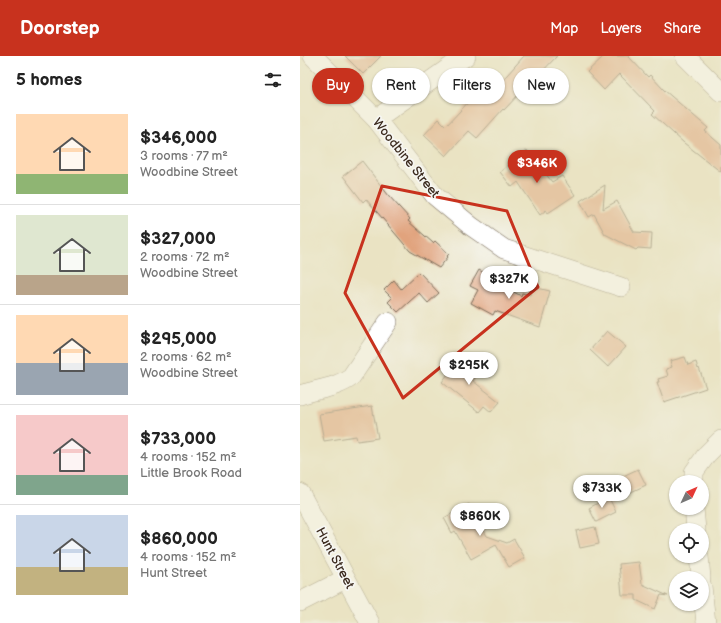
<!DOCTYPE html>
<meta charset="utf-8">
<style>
:root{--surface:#fff;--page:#f6f6f6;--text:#222;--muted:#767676;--line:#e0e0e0;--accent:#c8321e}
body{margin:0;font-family:"Balsamiq Sans",sans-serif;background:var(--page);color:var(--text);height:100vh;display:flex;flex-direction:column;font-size:15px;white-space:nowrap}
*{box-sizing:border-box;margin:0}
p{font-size:13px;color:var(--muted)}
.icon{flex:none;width:22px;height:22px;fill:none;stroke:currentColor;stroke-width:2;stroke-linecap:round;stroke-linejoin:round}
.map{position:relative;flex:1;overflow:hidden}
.drawer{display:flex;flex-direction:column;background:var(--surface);width:300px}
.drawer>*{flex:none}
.top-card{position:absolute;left:12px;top:12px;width:349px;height:36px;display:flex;gap:8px}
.needle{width:26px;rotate:46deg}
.tools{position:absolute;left:369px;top:419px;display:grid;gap:8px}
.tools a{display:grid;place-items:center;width:40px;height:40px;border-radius:50%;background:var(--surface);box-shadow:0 1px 3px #0004;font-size:20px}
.price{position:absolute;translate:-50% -34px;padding:0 9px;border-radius:14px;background:#fff;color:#222;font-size:13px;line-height:26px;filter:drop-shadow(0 1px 2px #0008)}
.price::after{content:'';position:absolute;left:50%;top:24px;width:12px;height:9px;margin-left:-6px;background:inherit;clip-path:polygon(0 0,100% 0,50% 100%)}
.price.selected{background:var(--accent);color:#fff}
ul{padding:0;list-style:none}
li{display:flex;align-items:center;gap:12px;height:100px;padding:0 16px}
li+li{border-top:1px solid var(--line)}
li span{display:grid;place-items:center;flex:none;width:112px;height:80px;border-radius:0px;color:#555}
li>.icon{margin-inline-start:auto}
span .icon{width:48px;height:48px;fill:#fffc;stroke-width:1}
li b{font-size:17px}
h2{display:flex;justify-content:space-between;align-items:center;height:48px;padding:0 16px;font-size:17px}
.pill{padding:0 14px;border-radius:18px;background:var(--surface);box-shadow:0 1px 3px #0004;font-size:14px;line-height:36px}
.pill.selected{background:var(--accent);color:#fff}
header{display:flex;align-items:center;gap:24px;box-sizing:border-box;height:56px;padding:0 20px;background:var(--accent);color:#fff}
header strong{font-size:19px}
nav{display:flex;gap:22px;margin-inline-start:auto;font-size:14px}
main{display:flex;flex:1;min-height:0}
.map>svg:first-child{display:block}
.building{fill:#e1a37d}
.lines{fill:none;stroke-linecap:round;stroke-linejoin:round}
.minor-casing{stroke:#786b58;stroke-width:20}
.minor{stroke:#fff;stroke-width:19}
.marked{fill:none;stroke:#c8321e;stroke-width:3;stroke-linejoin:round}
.labels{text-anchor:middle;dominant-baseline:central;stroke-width:3.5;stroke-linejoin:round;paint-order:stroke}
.street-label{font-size:13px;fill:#3b2a1e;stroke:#f6f6f2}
</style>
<header>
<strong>Doorstep</strong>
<nav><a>Map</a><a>Layers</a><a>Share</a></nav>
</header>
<main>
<section class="drawer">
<h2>5 homes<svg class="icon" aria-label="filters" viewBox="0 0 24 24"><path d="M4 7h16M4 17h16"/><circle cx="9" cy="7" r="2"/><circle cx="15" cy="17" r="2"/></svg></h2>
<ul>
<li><span style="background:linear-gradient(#ffd9b3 75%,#8fb573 0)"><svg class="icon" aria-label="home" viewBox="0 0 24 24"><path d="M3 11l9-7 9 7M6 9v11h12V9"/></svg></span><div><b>$346,000</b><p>3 rooms · 77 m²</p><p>Woodbine Street</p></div></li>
<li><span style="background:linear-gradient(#dfe7d0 75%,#b9a48a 0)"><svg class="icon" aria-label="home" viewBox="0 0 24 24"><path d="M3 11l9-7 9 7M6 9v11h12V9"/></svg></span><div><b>$327,000</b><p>2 rooms · 72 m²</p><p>Woodbine Street</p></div></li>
<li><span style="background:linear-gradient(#ffd9b3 60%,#9aa5b1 0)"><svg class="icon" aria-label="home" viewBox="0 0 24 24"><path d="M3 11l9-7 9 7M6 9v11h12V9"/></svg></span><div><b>$295,000</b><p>2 rooms · 62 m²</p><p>Woodbine Street</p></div></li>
<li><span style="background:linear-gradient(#f6c9c9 75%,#7fa58c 0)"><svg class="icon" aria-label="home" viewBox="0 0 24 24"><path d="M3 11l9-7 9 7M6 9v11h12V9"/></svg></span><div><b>$733,000</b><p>4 rooms · 152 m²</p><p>Little Brook Road</p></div></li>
<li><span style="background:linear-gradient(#c9d6e8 65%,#c2b280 0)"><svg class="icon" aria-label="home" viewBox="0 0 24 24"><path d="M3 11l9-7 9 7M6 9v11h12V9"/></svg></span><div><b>$860,000</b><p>4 rooms · 152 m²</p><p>Hunt Street</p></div></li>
</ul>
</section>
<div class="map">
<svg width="421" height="567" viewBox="0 0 421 567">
<rect width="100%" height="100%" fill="#f6f6f2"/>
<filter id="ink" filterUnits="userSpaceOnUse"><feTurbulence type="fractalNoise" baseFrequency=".025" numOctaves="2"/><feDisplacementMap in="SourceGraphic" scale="8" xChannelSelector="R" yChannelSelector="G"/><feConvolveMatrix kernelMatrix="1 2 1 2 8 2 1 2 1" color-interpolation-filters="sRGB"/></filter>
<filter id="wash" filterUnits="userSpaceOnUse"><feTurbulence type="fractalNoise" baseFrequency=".012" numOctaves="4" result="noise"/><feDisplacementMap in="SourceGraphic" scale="16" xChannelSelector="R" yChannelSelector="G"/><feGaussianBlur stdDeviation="0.9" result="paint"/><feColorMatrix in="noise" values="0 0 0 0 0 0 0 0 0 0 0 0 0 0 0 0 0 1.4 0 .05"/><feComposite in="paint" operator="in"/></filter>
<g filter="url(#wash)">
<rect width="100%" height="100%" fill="#eae3c3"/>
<g id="blocks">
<g class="building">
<polygon points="45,0 81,0 63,18"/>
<polygon points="224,0 257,0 237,21 236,20 204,54 203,53 177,82 169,75 146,100 124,79 139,63 146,70 174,40 182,47"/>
<polygon points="304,0 328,0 348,21 350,19 364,34 408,72 405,75 421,89 421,116 384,87 352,58 355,55 319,18 304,34 287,16"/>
<polygon points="227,94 252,126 262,120 275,139 248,157 246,154 240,159 218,126 212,131 200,116"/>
<polygon points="62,105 89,140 110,163 108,165 133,187 135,185 149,198 147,200 148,201 139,212 110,195 66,143 63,146 43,120"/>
<polygon points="305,129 303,153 317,145 334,176 352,177 351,193 338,192 336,194 305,178 294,158 289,161 280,145"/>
<polygon points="179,214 195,223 194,225 221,240 222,237 230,239 233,231 250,235 240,271 195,255 193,259 171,247 178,234 170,230"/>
<polygon points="119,216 139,237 128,247 119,237 98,256 88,246 92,242 84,234 94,224 101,233"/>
<polygon points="307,275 326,291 308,311 290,294"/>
<polygon points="161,301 180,315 173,325 200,346 191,356 184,350 179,356 142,326"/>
<polygon points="385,301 388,309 396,306 398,313 399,312 406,332 364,346 357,326 359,326 358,323 368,320 366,313 372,311 370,305"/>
<polygon points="72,350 78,382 57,385 56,380 24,385 19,358"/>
<polygon points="338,413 346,429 314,444 306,428"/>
<polygon points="308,440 316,456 296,466 289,452 298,447 297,445"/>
<polygon points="169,448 187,480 207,487 214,483 225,502 209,511 196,489 171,503 155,475 152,477 144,462"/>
<polygon points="295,471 299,488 280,492 276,475"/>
<polygon points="339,506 342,528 368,540 361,539 355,553 336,544 336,539 322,539 319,508"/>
</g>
</g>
</g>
<g filter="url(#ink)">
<use href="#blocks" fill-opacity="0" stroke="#786b58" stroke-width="1"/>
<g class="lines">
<g class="minor-casing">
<g id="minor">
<polyline points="13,0 76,63 135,140 171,170 204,193 321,231"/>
<polyline points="385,0 421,36"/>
<polyline points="76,63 166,0"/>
<path d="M0,339C18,333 36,332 51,321L88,266"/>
<polyline points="394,426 394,416 407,398 421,384"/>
<polyline points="0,437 70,567"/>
<polyline points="394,452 396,474"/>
<polyline points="399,500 401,522"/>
<polyline points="402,530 406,567"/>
<polyline points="0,546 45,523"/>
</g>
</g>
<use href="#minor" class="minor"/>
</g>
</g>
<path d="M0 0H421V567H0ZM82,130L207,155L238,231L103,342L45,237Z" fill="#eae3c3" fill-opacity=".55" fill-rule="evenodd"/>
<path class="marked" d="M82,130L207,155L238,231L103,342L45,237Z"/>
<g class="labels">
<g class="street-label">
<text transform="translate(106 102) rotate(51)">Woodbine Street</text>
<text transform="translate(35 502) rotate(62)">Hunt Street</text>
</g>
</g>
</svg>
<div class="tools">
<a><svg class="needle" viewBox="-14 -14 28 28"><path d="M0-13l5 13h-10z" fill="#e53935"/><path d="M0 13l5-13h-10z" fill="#767676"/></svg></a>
<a><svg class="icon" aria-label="locate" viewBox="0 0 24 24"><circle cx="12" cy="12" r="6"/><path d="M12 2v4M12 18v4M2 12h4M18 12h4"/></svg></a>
<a><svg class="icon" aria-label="layers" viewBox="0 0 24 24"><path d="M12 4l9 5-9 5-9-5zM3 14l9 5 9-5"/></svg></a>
</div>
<b class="price selected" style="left:237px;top:128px">$346K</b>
<b class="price" style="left:209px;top:244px">$327K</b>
<b class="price" style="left:169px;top:330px">$295K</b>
<b class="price" style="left:302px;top:453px">$733K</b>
<b class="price" style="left:180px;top:481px">$860K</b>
<div class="top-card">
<a class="pill selected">Buy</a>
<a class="pill">Rent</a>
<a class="pill">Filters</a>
<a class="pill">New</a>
</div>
</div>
</main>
